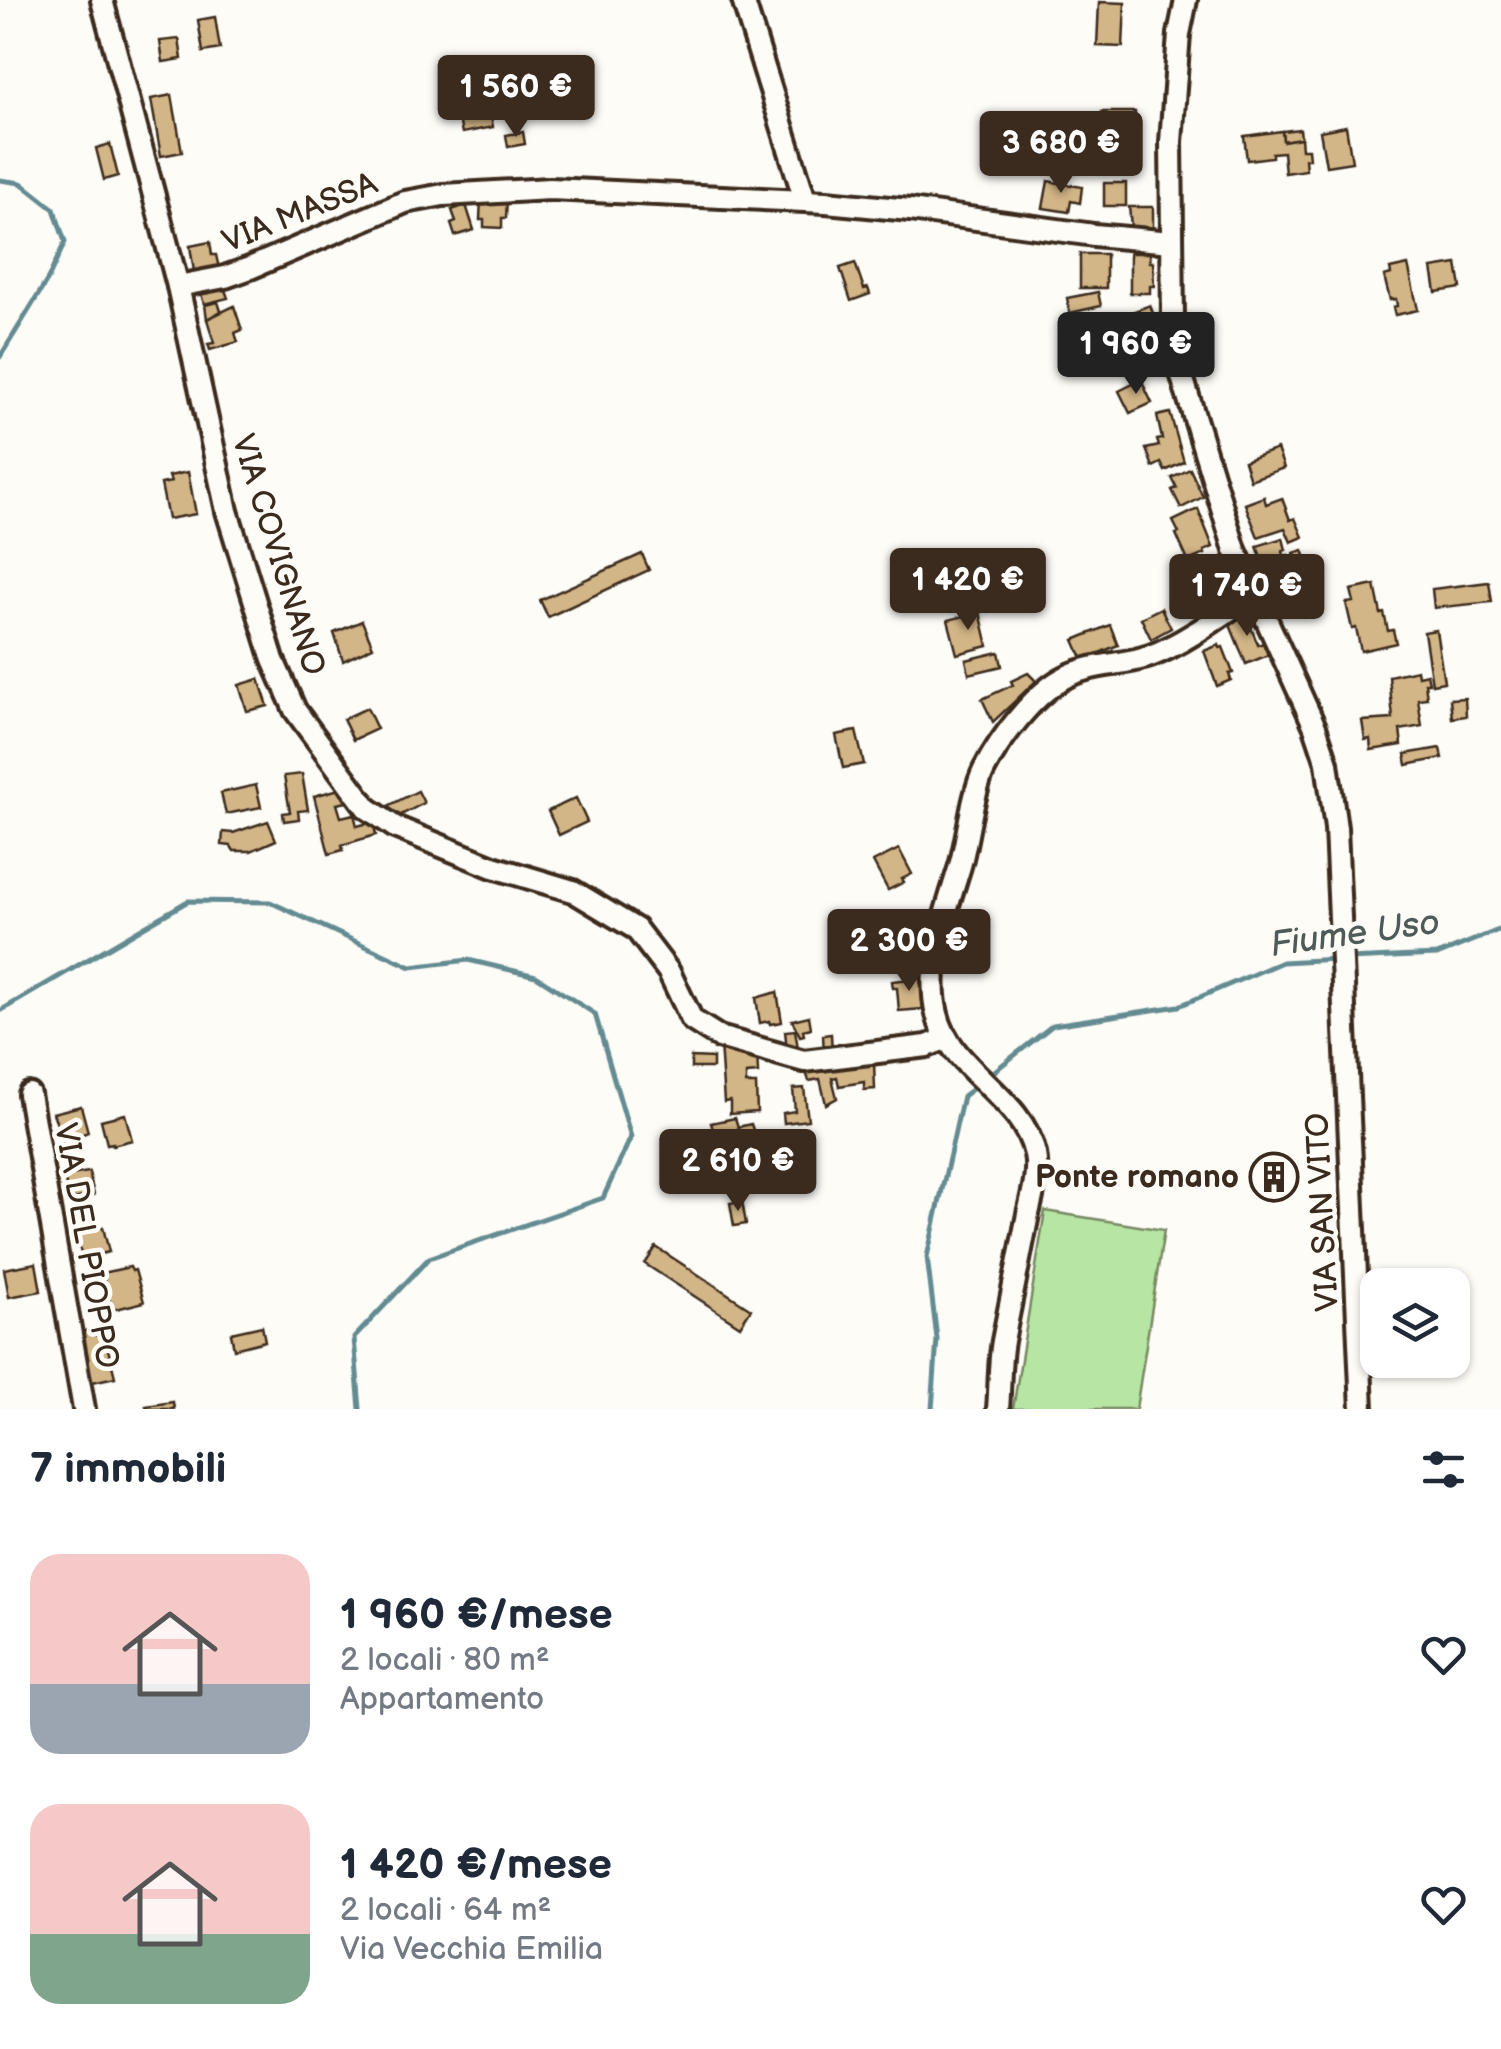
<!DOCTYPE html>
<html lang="it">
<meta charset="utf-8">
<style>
:root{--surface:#fff;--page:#f6f6f7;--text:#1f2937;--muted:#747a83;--accent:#3b2a1e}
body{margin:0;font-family:"Balsamiq Sans",sans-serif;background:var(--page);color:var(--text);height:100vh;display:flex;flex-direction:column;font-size:38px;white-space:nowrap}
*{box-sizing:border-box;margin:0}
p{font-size:32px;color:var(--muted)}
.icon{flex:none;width:55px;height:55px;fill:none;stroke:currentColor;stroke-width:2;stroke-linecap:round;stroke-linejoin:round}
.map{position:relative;height:1409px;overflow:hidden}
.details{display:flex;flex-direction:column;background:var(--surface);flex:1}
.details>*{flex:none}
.tools{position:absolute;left:1360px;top:1268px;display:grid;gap:20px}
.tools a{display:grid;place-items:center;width:110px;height:110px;border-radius:20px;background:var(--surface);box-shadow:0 2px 8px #0004;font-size:50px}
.price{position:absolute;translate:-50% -85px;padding:0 22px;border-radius:10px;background:var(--accent);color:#fff;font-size:32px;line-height:65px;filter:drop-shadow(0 2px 5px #0008)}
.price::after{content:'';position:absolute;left:50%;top:60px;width:30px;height:22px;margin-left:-15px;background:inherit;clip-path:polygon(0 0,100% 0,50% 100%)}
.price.selected{background:#222;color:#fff}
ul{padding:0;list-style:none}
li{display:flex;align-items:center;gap:30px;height:250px;padding:0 30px}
li span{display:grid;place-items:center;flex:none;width:280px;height:200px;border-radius:30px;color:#555}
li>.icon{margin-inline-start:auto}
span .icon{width:120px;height:120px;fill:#fffc;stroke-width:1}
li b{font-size:42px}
h2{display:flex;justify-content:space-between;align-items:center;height:120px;padding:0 30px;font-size:42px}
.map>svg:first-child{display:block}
.green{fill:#b6e5a4;stroke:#788861;stroke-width:2.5}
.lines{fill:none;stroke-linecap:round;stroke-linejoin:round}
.stream{stroke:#648b91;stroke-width:5}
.building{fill:#d3b687;stroke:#3b2a1e;stroke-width:2.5}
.minor-casing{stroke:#3b2a1e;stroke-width:28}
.minor{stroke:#fdfcf7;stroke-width:20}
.labels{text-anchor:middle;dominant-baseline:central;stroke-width:9;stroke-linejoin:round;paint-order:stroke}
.street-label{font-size:32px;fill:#3b2a1e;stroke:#fdfcf7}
.poi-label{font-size:32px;font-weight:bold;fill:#3b2a1e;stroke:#fdfcf7;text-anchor:end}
.water-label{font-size:35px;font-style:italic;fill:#4f5b58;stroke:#fdfcf7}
</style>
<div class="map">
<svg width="1501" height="1409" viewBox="0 0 1501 1409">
<rect width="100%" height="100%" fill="#fdfcf7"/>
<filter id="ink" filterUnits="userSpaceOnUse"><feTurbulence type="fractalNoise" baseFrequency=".01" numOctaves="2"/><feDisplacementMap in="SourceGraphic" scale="20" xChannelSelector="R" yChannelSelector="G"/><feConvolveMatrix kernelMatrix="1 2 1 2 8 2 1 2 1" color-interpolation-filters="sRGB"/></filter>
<g filter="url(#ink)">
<polygon class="green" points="1045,1211 1164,1230 1136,1409 1013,1409"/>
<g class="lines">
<g class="stream">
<polyline points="0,180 21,183 54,209 65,242 48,279 0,357"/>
<polyline points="1348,959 1437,955 1501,929"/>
<polyline points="0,1011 188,901 270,902 411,967 468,960 536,976 595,1014 631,1137 603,1198 429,1258 354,1338 360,1409"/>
<polyline points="987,1077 1053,1025 1179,1006 1282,962 1337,959"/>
<polyline points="932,1409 937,1339 927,1257 963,1096 979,1084"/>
</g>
</g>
<g class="building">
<polygon points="1099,2 1125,3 1123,47 1097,46"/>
<polygon points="215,17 220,49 203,52 198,20"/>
<polygon points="179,39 182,59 163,62 160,41"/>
<polygon points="172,95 182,152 161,156 151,99"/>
<polygon points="489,104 493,127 462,133 457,110"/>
<rect x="1102" y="112" width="33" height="47"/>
<polygon points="1346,126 1352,162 1326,166 1320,131"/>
<polygon points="1300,129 1301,138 1283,141 1282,131"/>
<polygon points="1282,131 1283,141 1301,138 1302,149 1308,149 1309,159 1305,159 1306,170 1285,173 1283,152 1272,153 1272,157 1247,160 1244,136"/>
<polygon points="523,132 525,144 508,147 506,135"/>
<polygon points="110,144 118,176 104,180 96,148"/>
<polygon points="1048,181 1082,187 1080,203 1071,201 1069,212 1043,208"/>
<rect x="1104" y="183" width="22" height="23"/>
<polygon points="481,197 507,198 506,218 502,218 502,228 484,227 484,220 480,220"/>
<polygon points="466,205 474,230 455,236 451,224 456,222 452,210"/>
<polygon points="1129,207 1153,207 1153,235 1132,235"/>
<polygon points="210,242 212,255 216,255 220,273 195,278 190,246"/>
<polygon points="1130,253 1150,253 1150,262 1153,262 1154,286 1150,286 1150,293 1130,293"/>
<rect x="1080" y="254" width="26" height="34"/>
<polygon points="855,263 864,289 868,288 870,294 851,301 840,268"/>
<polygon points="1457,264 1461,288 1436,292 1432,268"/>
<polygon points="1408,265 1418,310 1395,315 1393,307 1397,306 1396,299 1390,300 1384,276 1391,274 1390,269"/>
<polygon points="221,279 228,298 204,304 198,284"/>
<polygon points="1098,292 1101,306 1070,313 1067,298"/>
<polygon points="218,302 221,311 207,319 205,305"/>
<polygon points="1150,305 1157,324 1152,326 1154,331 1133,338 1124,315"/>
<polygon points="234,306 242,330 235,333 238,342 210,350 208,344 214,343 207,319"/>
<polygon points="1156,335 1162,352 1142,360 1136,342"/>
<polygon points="1141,380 1152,403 1130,413 1119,391"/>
<polygon points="1170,413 1184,462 1165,471 1161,463 1153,467 1146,449 1159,446 1157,440 1162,439 1157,416"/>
<polygon points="1277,449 1284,468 1250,480 1244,461"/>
<polygon points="1190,469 1203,497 1181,508 1172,490 1177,488 1172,478"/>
<polygon points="188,472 196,514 168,519 161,484 171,482 169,476"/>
<polygon points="1264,497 1266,504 1282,498 1290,520 1295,518 1303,537 1291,542 1285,528 1258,537 1245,504"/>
<polygon points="1198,509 1213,547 1204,551 1205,554 1188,561 1176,534 1179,533 1173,521"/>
<polygon points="1283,538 1286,550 1283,551 1284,556 1288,555 1291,563 1269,570 1267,562 1263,563 1257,546"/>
<polygon points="1303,550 1307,561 1298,564 1294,553"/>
<polygon points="642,554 649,570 548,617 540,600"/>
<polygon points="1217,559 1218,562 1221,561 1231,585 1216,592 1217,595 1178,613 1171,598 1190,589 1183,574"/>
<polygon points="1489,582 1492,602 1434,608 1432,589"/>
<polygon points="1375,585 1381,614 1384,613 1388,631 1393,630 1396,643 1361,651 1356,628 1352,629 1346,603 1354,602 1351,590"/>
<polygon points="1161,608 1171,628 1151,639 1141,618"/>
<polygon points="980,612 988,646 957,654 948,620"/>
<polygon points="1245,613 1258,645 1263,643 1268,655 1246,664 1228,620"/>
<polygon points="362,621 373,647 343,661 334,633"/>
<polygon points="1110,625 1118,645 1083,660 1074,640"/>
<polygon points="1436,630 1444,682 1432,684 1424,632"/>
<polygon points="1219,645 1220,648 1223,647 1233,673 1229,674 1231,680 1217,686 1204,651"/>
<polygon points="999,652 1002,666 969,674 966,660"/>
<polygon points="1417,670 1418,676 1427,674 1429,683 1425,683 1427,698 1418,699 1422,726 1400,730 1402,745 1371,750 1370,739 1365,740 1362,721 1393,719 1389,676"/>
<polygon points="1028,673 1036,681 993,722 982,699 1013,685 1011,681"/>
<polygon points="259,679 268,706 247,711 239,685"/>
<polygon points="1465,698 1466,716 1452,718 1450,699"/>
<polygon points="367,708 377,729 353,740 343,719"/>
<polygon points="856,731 864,764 843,768 836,735"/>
<polygon points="1440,748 1442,758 1407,765 1405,754"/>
<polygon points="302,774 308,810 298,811 299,819 284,821 283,813 290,812 284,776"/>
<polygon points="256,785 261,807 226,814 221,793"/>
<polygon points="343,788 347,802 337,804 341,817 354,814 357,826 373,822 376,835 342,845 343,850 329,854 314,796"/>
<polygon points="418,791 424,803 395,818 388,806"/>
<polygon points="576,798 587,822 559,835 548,811"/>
<polygon points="268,821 276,840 251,851 234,851 231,846 222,845 223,832 233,833"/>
<polygon points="899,849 912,874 902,879 904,882 888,890 873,862"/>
<polygon points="909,933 930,938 924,964 897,956 901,937 908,939"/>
<polygon points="920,978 923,1009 899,1011 897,988 893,988 892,981"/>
<polygon points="777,992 782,1022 770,1024 769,1021 760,1023 756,998"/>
<polygon points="809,1016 811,1028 803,1030 804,1035 800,1036 792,1020"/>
<polygon points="795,1030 798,1048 787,1050 785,1031"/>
<polygon points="831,1034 832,1052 824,1053 823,1035"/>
<polygon points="730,1043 730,1051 757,1050 758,1073 746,1074 746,1084 756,1084 757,1112 730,1114 730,1101 724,1102 720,1044"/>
<polygon points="691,1057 713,1058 713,1068 691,1068"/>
<polygon points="874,1063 875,1089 864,1090 864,1082 839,1086 837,1077 832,1078 837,1098 826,1104 820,1079 809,1081 805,1069"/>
<polygon points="804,1088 808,1120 784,1123 783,1113 795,1111 793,1089"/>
<polygon points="81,1106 88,1132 63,1142 53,1113"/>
<polygon points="125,1114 132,1140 113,1145 113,1143 107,1144 101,1120"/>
<polygon points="735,1118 738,1127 751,1124 754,1133 757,1133 762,1148 722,1158 711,1123"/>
<polygon points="786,1135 800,1147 782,1170 775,1164 780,1156 773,1151"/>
<polygon points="89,1172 94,1195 69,1200 64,1176"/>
<polygon points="742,1201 746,1224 734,1226 730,1203"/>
<polygon points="103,1227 109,1252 82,1258 76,1233"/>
<polygon points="656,1247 751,1309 740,1326 645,1264"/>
<polygon points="36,1263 41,1291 9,1297 4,1269"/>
<polygon points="130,1267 132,1271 135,1270 144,1302 112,1310 102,1273"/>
<polygon points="262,1326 265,1341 234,1349 231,1333"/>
<polygon points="94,1329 96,1335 104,1333 115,1377 88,1383 76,1333"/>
<polygon points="173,1402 174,1409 147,1409 146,1406"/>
</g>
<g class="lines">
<g class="minor-casing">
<g id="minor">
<polyline points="102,0 178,286 227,511 273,660 295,710 367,808 395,827 493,867 573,891 636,929 669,972 692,1020 719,1037 804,1061 927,1046 945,1039"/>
<polyline points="743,0 805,200"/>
<polyline points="1186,0 1179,34 1171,142 1173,319 1177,360 1235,550 1315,727 1327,763 1336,828 1362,1409"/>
<polyline points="178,286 225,277 250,268 405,202 443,195 550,189 826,202 910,210 1094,235 1171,242"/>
<polyline points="29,1094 84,1409"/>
<path d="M998,1409C1000,1387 999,1363 1003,1341C1011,1299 1020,1256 1028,1214C1032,1196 1039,1172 1035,1154C1022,1095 950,1071 937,1014C925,966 946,912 960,866C968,838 972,794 984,770C999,740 1032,696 1062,679C1088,663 1122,666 1150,656C1182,645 1225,613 1254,593"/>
</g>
</g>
<use href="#minor" class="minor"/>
</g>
</g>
<defs>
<g id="building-ring" transform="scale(2.5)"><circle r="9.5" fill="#fdfcf7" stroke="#3b2a1e" stroke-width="1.5"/><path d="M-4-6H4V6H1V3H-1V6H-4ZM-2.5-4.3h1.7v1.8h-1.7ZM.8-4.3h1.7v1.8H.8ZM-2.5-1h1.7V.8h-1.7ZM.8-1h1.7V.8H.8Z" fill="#3b2a1e"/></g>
</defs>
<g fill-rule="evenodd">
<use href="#building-ring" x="1274" y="1177"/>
</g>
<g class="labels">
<g class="street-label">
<text transform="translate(300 213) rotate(-22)">VIA MASSA</text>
<text transform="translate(278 555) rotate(73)">VIA COVIGNANO</text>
<text transform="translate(1323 1212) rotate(-93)">VIA SAN VITO</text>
<text transform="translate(86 1246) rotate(80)">VIA DEL PIOPPO</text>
</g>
<g class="poi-label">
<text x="1239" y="1177">Ponte romano</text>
</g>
<g class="water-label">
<text transform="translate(1355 934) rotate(-8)">Fiume Uso</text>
</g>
</g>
</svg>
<div class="tools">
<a><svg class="icon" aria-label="layers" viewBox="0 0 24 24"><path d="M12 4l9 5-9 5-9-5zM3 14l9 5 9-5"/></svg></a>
</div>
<b class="price" style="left:516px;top:140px">1 560 €</b>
<b class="price" style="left:1061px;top:196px">3 680 €</b>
<b class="price selected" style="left:1136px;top:397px">1 960 €</b>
<b class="price" style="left:968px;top:633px">1 420 €</b>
<b class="price" style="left:1247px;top:639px">1 740 €</b>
<b class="price" style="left:909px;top:994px">2 300 €</b>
<b class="price" style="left:738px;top:1214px">2 610 €</b>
</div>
<section class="details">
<h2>7 immobili<svg class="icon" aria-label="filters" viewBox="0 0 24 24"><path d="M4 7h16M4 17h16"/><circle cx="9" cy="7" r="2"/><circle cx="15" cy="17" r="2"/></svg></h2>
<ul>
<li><span style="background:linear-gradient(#f6c9c9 65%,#9aa5b1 0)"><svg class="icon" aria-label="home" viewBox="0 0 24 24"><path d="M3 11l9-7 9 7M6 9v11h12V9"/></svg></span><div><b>1 960 €/mese</b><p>2 locali · 80 m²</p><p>Appartamento</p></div><svg class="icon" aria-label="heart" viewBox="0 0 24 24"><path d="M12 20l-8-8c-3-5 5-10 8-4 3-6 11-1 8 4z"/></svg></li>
<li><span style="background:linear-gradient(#f6c9c9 65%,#7fa58c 0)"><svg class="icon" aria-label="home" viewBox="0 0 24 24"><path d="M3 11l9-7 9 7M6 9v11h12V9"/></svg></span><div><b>1 420 €/mese</b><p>2 locali · 64 m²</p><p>Via Vecchia Emilia</p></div><svg class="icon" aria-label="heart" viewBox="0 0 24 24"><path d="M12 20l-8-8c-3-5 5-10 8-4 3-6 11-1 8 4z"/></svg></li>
</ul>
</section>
